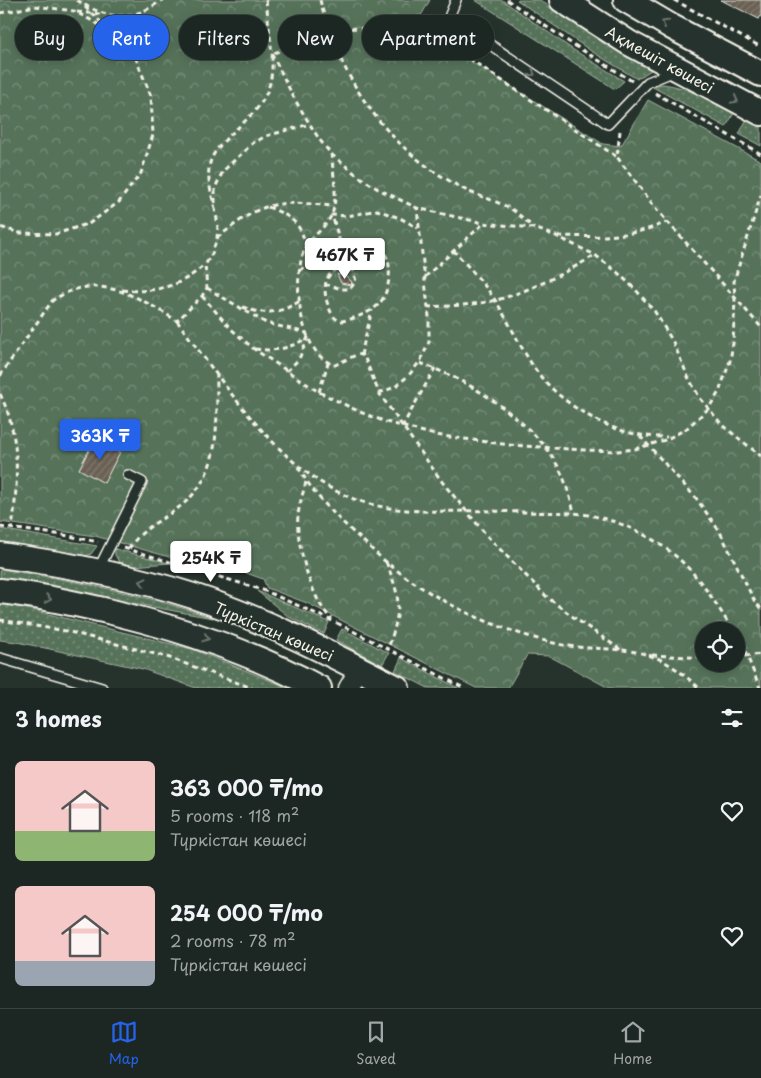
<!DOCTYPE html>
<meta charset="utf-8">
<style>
:root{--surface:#1c2622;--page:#29322f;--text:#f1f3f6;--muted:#a0a5a5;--line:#3a4340;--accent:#2563eb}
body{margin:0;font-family:"Playpen Sans",sans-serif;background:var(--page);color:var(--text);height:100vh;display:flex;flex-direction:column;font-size:19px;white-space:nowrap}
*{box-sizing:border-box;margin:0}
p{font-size:16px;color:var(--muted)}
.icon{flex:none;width:28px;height:28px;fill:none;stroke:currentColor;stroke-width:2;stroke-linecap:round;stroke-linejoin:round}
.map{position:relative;height:688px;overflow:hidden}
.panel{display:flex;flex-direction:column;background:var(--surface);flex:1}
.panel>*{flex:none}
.banner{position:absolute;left:15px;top:15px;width:500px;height:45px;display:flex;gap:10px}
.controls{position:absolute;left:695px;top:622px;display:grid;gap:10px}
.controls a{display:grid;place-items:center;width:50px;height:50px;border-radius:50%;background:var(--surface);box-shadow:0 2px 12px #0003,0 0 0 1px var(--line);font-size:25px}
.price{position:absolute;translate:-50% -42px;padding:0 11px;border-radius:5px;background:#fff;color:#222;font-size:16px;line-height:32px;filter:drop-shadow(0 1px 2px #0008)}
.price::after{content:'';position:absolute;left:50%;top:30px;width:15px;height:11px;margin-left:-8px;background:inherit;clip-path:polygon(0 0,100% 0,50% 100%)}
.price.current{background:var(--accent);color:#fff}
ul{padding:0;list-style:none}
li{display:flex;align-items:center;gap:15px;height:125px;padding:0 15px}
li span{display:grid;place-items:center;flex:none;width:140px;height:100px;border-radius:8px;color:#555}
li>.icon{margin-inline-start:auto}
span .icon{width:60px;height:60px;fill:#fffc;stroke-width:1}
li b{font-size:21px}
h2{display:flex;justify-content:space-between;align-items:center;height:60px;padding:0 15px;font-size:21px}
.pill{padding:0 18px;border-radius:22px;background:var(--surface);box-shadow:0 2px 12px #0003,0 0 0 1px var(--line);font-size:18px;line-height:45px}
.pill.current{background:var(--accent);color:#fff}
.menu{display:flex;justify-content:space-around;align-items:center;height:70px;border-top:1px solid var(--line);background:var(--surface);font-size:14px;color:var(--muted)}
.menu a{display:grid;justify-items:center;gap:2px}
.menu .current{color:var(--accent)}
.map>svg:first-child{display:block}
.grass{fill:url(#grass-dots);stroke:#a5b2a1}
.park{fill:url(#park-crowns);stroke:#a5b2a1;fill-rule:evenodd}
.building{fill:url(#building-hatch);stroke:#f4f1e8}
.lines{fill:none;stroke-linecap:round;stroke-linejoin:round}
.lane-casing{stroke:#f4f1e8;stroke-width:12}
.street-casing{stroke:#f4f1e8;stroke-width:21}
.secondary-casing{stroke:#f4f1e8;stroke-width:28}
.path{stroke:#f4f1e8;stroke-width:3;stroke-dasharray:5 4;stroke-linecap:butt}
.lane{stroke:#26332d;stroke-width:9}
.street{stroke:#26332d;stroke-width:18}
.secondary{stroke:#26332d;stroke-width:24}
.oneway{stroke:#6e766e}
.labels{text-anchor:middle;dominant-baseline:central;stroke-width:4.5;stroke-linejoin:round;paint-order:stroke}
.street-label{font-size:15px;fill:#f4f1e8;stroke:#26332d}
</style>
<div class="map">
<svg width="761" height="688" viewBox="0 0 761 688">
<defs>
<pattern id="grass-dots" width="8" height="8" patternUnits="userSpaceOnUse" patternTransform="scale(1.25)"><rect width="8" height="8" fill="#56735a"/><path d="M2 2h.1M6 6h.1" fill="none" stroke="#778e7a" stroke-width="1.8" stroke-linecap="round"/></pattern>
<pattern id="park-crowns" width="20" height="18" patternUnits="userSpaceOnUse" patternTransform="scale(1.25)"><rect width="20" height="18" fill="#56735a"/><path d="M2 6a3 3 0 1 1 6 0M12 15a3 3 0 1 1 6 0" fill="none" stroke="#778e7a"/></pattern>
<pattern id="building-hatch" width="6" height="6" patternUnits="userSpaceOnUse" patternTransform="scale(1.25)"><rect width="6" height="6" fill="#6a6153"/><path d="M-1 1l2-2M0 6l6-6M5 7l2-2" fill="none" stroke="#80786c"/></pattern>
</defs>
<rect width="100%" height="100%" fill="#26332d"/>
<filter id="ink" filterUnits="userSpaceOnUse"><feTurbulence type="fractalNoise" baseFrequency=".02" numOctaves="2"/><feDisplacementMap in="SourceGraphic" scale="10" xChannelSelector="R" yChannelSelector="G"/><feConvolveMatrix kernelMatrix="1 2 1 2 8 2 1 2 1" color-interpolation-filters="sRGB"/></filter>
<g filter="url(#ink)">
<g class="grass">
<polygon points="475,0 502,0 572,49 624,81 615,89"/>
<polygon points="517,0 540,0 571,21 651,70 637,79 591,51"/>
<path d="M663,84C689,87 711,101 734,113L726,127L651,86Z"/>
<polygon points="747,119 761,126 761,146 739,134"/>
<polygon points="0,529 97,546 91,554 86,556 0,542"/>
<polygon points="115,549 169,563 133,566 119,562 115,555"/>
<path d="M0,569C72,580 144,594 213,618C142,606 72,589 0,579Z"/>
<polygon points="257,591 329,622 324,634 289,617"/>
<polygon points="0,604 15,606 192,649 289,688 196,688 143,669 17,642 0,640"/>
<polygon points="342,629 389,653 382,665 336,640"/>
<polygon points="401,658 458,688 428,688 395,671"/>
</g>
<path class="park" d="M0,0H430L415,26L603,144L621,146L648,100L761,161V688H609L549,656L527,655L508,688H476L307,603L267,588L263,579L185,551L173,558L95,536L0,522ZM704,631H736V664H704Z"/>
<g class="building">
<polygon points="721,0 761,0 761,15 759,19"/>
<polygon points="337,274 346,276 352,282 351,285 341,283"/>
<polygon points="95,439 120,452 104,483 79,469"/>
</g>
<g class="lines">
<g class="lane-casing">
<g id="lane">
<polyline points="456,0 449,17 608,124 648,82 675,71"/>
<polyline points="98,570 142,482 128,475"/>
<polyline points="0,658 102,688"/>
</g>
</g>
<g class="street-casing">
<polyline id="street" points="348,688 359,669"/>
</g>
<g class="secondary-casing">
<g id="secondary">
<polyline points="562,0 629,43 761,113"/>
<polyline points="626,0 672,27 761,74"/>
<path d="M0,555C65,564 131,576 193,596C264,619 331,654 397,688"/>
<path d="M0,591C39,595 78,604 116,613C188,631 253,653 319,688"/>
</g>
</g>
<g class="path">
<path d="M77,0C107,20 132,22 162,0"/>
<polyline points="266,0 272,54 295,100 319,139 331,154 358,176 378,189 417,208 483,223 534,228 556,236 595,255 617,272 636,290 655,312 673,342 689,379 700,398 723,426 761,456"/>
<path d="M320,0C337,70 380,139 443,177C452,182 462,189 472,193C485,198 499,202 511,209C519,214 527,222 534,228"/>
<polyline points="507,0 566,40 632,81"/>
<polyline points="674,0 761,47"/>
<polyline points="85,7 106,27"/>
<polyline points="77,12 101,14"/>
<polyline points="0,13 35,6 74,11 109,30 136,59 151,96 153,135 141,173 119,202 90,223 56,234 20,233 0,227"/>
<polyline points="655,93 761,154"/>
<polyline points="620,131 617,157 657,210 761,327"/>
<path d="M331,154C333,170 339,201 331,216C325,228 311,237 305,249C291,278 299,356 335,365L358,354L364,356L379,393L443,483L488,537L548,598L576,619L621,650"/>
<polyline points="215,203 215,188 223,171 253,143 266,136 310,124"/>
<path d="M268,207C290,216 301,222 306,247"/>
<path d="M215,209C212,195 206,178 210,163C213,152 222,143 230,135C259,108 274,97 272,54C293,45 320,31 342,29C373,26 402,34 432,34L617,157"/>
<path d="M558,236C598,237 630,238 667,222"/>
<path d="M217,238C230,228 242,218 256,211C280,199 308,204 333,206"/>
<polyline points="340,242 332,215 348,216 377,210 400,218 418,228"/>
<path d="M453,250C468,266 483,282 495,300C510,323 521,350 538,373C560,402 604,430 641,435C649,437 659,437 667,437"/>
<path d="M300,271C310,261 321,250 334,244C343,240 354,240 364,242C370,244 377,246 382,250C394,262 390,292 379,304C370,313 352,320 340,321C332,318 330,310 327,302C322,285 326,269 346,267L353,271L356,281L350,289H342L325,284"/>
<polyline points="425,277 483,224"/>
<polyline points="207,288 266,323 307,333"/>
<path d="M122,290C154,293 181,287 204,265"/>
<polyline points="202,296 231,329 254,349 319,392 360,412 386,422 435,435 510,445 584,450 618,451 635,449 665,440 686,429 708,409 719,392 730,361 733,343 735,299 734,281 761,195"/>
<path d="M243,307C264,316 281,313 300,301"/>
<path d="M427,307C450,306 474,305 497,300C531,290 564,274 595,255"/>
<path d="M177,321C220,378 274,461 338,492C377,512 421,512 464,511C485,510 507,512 528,512C543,513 558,512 573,513C611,516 651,534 679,559C701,579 718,606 733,631"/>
<path d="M255,349C278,352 289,348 309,337"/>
<polyline points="361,355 372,310"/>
<path d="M420,363C461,378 491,396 524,425C536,436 548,448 556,463C565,478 570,496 574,513"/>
<polyline points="287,371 299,359 308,337"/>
<path d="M0,376L52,301C95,270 138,296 177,321L202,296L207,288L205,265L212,254L217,238L218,225L215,209"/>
<polyline points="319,392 328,363"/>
<polyline points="379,393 395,387 409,375 421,360 429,342 429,317 417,208"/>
<path d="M0,394C21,436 18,483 12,528"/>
<polyline points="402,427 435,368"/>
<polyline points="640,436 696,498 720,532 754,600 761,609"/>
<path d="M298,467C314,495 331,511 354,533C365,542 374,552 385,561C435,602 496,630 558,644C588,651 619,646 648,655C667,660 685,675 699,688"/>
<path d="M306,482C303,493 299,505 298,516C295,541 312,603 332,619"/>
<polyline points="0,527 64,535 98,542"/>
<polyline points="124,548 263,590 337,623"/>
<path d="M129,549C141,528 163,520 182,505C223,472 216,421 217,375"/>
<path d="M386,562C402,600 401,610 388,649"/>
<polyline points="0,620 66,631 167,657 252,688"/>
<polyline points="337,623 464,688"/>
<polyline points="736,636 746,653 760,688"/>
<polyline points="652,655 704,658"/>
<polyline points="736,657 761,654"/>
</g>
<use href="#lane" class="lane"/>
<use href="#street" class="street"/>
<use href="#secondary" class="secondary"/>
</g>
<defs><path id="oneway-chevron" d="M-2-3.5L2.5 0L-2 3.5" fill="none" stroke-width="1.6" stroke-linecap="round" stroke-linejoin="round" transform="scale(1.25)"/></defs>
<g class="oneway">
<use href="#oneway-chevron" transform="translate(665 23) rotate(-150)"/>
<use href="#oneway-chevron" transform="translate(532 73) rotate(34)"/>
<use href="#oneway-chevron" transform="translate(735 100) rotate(28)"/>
<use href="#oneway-chevron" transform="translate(143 582) rotate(-167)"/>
<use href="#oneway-chevron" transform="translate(48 599) rotate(10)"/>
<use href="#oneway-chevron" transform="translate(206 638) rotate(18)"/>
</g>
</g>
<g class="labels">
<g class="street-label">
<text transform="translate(660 59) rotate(29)">Ақмешіт көшесі</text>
<text transform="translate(274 631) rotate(23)">Түркістан көшесі</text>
</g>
</g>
</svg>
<div class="controls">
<a><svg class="icon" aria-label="locate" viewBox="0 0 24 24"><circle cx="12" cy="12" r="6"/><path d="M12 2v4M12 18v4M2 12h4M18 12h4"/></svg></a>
</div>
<b class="price" style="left:345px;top:280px">467K ₸</b>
<b class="price current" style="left:100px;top:461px">363K ₸</b>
<b class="price" style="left:211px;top:583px">254K ₸</b>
<div class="banner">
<a class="pill">Buy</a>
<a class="pill current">Rent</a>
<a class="pill">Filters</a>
<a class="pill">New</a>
<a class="pill">Apartment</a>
</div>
</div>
<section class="panel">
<h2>3 homes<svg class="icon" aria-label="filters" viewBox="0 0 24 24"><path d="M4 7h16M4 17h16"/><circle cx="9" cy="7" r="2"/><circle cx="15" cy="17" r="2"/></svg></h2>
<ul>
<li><span style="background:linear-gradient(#f6c9c9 70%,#8fb573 0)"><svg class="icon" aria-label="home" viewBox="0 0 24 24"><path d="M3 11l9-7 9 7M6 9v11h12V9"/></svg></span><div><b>363 000 ₸/mo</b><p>5 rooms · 118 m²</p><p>Түркістан көшесі</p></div><svg class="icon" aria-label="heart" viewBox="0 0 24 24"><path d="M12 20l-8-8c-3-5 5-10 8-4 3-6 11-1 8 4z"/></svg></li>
<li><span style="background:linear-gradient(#f6c9c9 75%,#9aa5b1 0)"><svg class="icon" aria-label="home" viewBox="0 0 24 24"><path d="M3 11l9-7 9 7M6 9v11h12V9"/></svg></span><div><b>254 000 ₸/mo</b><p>2 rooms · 78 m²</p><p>Түркістан көшесі</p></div><svg class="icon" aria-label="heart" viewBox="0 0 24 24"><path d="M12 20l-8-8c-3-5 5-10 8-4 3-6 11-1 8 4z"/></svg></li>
</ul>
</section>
<nav class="menu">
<a class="current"><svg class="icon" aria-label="map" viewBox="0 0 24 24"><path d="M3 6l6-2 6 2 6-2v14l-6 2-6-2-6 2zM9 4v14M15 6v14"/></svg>Map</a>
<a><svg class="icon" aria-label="saved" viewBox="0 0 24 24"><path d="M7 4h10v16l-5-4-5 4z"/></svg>Saved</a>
<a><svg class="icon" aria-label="home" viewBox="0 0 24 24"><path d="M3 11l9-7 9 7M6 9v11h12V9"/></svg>Home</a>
</nav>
